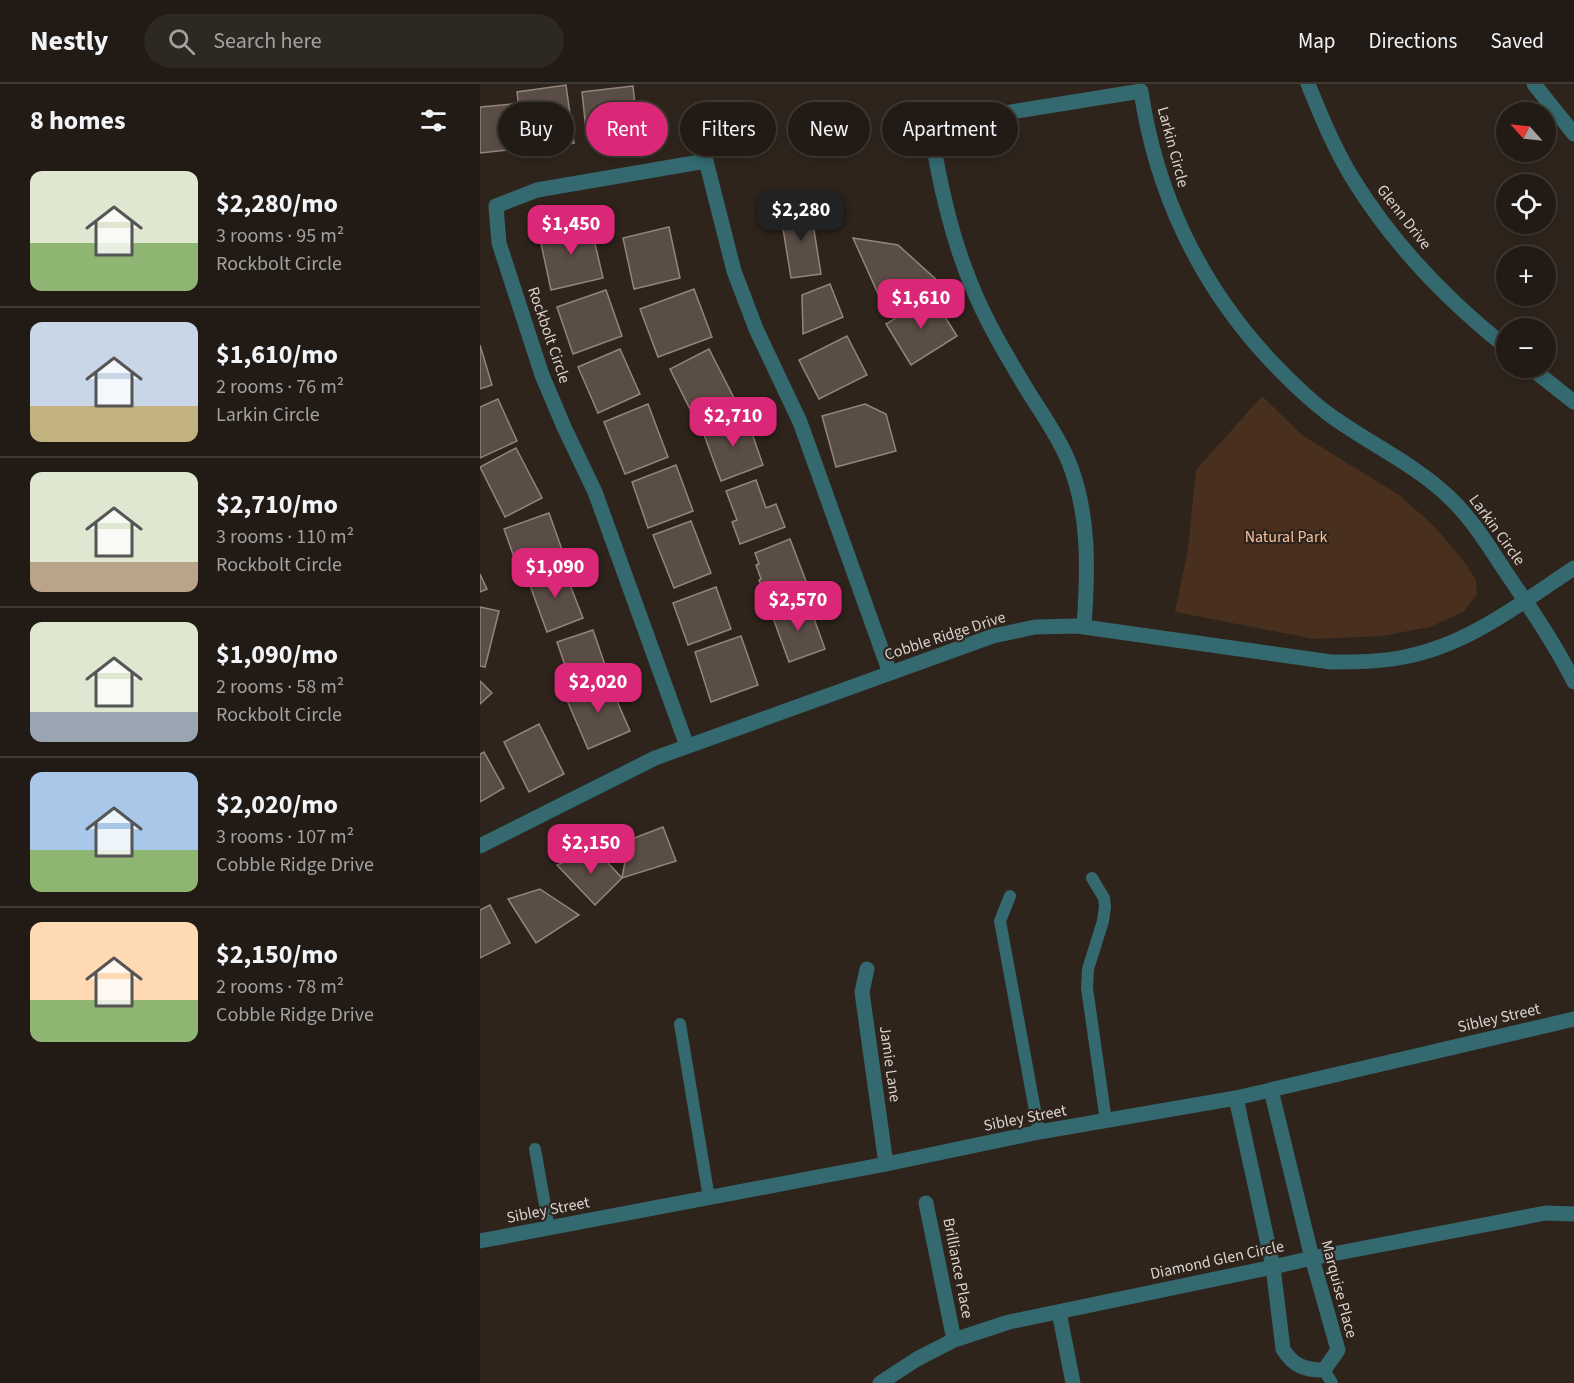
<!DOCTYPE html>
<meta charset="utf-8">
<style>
:root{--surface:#221b15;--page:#2e2822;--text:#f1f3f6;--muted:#a2a1a0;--line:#3f3934;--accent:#db2777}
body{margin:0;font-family:"Source Sans 3",sans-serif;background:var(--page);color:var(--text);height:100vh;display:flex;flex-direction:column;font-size:22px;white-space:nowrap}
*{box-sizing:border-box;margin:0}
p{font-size:20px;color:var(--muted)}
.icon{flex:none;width:33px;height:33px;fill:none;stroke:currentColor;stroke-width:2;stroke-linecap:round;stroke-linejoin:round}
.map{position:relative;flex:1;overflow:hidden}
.side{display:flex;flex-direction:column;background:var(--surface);width:480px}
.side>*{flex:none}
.banner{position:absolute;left:18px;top:18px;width:570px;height:54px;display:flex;gap:12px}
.needle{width:39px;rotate:297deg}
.controls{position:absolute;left:1016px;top:18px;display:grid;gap:12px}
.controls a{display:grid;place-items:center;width:60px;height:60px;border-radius:50%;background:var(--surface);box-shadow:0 3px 9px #0003,0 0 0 2px var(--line);font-size:30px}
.price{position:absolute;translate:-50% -51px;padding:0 14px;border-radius:12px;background:var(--accent);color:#fff;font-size:20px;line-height:39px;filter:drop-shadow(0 2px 3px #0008)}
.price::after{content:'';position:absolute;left:50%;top:36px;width:18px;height:14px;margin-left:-9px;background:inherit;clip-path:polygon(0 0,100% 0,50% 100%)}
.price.current{background:#222;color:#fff}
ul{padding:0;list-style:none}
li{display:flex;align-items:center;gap:18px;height:150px;padding:0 30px}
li+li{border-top:2px solid var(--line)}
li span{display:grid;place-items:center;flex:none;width:168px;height:120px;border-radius:12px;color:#555}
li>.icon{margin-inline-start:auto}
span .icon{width:72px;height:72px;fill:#fffc;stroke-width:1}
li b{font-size:26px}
h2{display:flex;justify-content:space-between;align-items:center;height:72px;padding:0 30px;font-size:26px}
.pill{padding:0 21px;border-radius:27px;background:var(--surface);box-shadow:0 3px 9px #0003,0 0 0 2px var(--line);font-size:21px;line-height:54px}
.pill.current{background:var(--accent);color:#fff}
header{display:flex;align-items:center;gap:36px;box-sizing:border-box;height:84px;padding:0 30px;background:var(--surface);border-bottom:2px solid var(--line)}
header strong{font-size:28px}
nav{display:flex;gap:33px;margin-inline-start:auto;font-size:21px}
.search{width:420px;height:54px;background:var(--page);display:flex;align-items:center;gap:15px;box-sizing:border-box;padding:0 21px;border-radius:33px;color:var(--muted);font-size:22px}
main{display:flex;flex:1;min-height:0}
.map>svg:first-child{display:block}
.green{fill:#482f1e}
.building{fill:#5a4d45;stroke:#93857c;stroke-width:1.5}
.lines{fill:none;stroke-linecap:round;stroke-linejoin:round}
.service{stroke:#33696f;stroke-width:12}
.minor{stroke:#33696f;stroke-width:15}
.tertiary{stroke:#33696f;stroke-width:15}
.labels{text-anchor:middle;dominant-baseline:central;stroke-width:4.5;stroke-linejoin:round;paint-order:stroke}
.street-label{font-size:16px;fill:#dad2cd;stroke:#2e241c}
.park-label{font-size:16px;fill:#f8c29d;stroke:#2e241c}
</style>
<header>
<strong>Nestly</strong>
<div class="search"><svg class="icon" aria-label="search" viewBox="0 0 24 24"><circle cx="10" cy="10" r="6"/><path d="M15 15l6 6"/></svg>Search here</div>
<nav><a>Map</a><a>Directions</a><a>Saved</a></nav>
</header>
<main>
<section class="side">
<h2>8 homes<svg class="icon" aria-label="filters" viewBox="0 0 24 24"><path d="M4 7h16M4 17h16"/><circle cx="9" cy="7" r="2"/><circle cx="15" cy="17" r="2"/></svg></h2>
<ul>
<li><span style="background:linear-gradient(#dfe7d0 60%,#8fb573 0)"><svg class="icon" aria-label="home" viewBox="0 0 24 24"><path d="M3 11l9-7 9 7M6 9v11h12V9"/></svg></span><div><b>$2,280/mo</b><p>3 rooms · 95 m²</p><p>Rockbolt Circle</p></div></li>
<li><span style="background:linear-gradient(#c9d6e8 70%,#c2b280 0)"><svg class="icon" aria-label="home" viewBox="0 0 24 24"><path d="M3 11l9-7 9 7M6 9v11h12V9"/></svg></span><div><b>$1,610/mo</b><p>2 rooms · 76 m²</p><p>Larkin Circle</p></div></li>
<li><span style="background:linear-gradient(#dfe7d0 75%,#b9a48a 0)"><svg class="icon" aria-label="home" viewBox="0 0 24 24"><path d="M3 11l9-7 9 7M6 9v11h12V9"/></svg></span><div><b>$2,710/mo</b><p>3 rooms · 110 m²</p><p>Rockbolt Circle</p></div></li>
<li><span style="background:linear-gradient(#dfe7d0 75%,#9aa5b1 0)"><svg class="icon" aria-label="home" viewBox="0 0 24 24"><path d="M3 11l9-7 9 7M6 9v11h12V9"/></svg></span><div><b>$1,090/mo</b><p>2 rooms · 58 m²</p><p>Rockbolt Circle</p></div></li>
<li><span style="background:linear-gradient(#a9c7e8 65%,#8fb573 0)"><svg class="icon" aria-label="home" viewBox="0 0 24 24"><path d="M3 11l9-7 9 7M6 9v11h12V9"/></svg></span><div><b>$2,020/mo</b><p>3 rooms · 107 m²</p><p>Cobble Ridge Drive</p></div></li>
<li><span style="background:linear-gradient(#ffd9b3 65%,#8fb573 0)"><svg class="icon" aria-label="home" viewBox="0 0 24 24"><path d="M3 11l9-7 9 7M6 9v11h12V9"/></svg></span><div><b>$2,150/mo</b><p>2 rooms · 78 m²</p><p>Cobble Ridge Drive</p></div></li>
</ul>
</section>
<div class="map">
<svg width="1094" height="1299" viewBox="0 0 1094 1299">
<rect width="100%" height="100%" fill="#2e241c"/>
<polygon class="green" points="782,312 822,351 919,411 953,441 983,476 996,496 997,511 983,528 950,543 902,552 834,555 695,528 708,465 716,386"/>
<g class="building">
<polygon points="86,1 94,59 44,66 37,8"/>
<polygon points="153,2 158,50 107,55 102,8"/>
<polygon points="32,20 36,65 0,69 0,23"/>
<polygon points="330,121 341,190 311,194 300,126"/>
<polygon points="110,138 123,194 71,206 59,150"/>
<polygon points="189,143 200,194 154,205 143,154"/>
<polygon points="373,154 418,161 459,198 404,223"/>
<polygon points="350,200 363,233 323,250 322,211"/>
<polygon points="214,205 232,253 178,273 160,225"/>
<polygon points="126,206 142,252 93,270 77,223"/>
<polygon points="452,212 477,252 431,281 406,240"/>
<polygon points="367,252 387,291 339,315 319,276"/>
<polygon points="0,261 12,301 0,305"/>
<polygon points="140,265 160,310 118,329 98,283"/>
<polygon points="229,265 255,316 216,337 190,285"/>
<polygon points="18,315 37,357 0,374 0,323"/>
<polygon points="168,320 188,373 145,390 124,338"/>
<polygon points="385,320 406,330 416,367 356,383 342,332"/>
<polygon points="266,332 283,381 241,397 223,348"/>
<polygon points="36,364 62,414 25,433 0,383"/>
<polygon points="196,381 213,427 168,444 152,398"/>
<polygon points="276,396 286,424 296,420 305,443 260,460 252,438 257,436 246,407"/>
<polygon points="69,429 85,474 40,490 24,445"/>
<polygon points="211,437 231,489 194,504 173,451"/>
<polygon points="310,455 329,505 290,521 279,496 281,495 276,481 279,480 275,469"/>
<polygon points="83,483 103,534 67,548 48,496"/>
<polygon points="0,490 7,505 0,508"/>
<polygon points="236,503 251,545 208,561 193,519"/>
<polygon points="328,518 345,565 309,578 292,531"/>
<polygon points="0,523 19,527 5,583 0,582"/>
<polygon points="113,546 128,590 92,602 77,558"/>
<polygon points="261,552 278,601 231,618 215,568"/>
<polygon points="128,596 150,647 108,665 86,614"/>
<polygon points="0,597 12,609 0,620"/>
<polygon points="59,640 84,690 49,708 24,658"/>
<polygon points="4,668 24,704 0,718 0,670"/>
<polygon points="183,743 196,777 142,794 149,756"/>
<polygon points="115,765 142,794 115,821 77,781"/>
<polygon points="60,805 99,831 56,859 28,815"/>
<polygon points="10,821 30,859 0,874 0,826"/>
</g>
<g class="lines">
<g class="service">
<polyline points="612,794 624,814 625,823 623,837 608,885 607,904 626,1037"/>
<polyline points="530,812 520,837 559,1048"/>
<polyline points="200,940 229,1114"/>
<polyline points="55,1065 69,1144"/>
<polyline points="844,1286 852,1299"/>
</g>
<g class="minor">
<polyline points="1054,0 1094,50"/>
<path d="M604,542C608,486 610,429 588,376C578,352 563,331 549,309C528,274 506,238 491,200C470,149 459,96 450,41L661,7C676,109 720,201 790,276C810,297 831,318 854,334C892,361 936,381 970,414C993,436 1010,464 1027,490C1051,525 1075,560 1094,598"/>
<polyline points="207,662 115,408 84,343 62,291 19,159 16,122 57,106 226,77 254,187 276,245 320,338 410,589"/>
<path d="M0,762L175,674L513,552L555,543L597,542L851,578C876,578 900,578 924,573C988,561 1041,519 1094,484"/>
<polyline points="387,885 382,908 406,1080"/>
<path d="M756,1014L793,1183L803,1265C813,1282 825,1286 844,1286L858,1266L832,1174L791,1006"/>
<polyline points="446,1119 474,1256"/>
<polyline points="579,1228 593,1299"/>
<polyline points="400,1299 437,1275 474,1256 529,1238 793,1183 832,1174 1066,1129 1094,1130"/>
</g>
<g class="tertiary">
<path d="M828,0C841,32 855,66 873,95C913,160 967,216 1026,263"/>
<polyline points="1051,284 1094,318"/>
<polyline points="0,1157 406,1080 559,1048 756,1014 1094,935"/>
</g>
</g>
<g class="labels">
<g class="street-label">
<text transform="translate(693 63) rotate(75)">Larkin Circle</text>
<text transform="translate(924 133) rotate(52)">Glenn Drive</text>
<text transform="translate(69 251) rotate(71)">Rockbolt Circle</text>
<text transform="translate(1017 446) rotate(54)">Larkin Circle</text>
<text transform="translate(465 552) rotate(-18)">Cobble Ridge Drive</text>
<text transform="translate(1019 934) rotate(-13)">Sibley Street</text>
<text transform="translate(410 980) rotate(82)">Jamie Lane</text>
<text transform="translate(545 1034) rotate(-11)">Sibley Street</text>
<text transform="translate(68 1126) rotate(-11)">Sibley Street</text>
<text transform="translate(737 1176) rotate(-12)">Diamond Glen Circle</text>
<text transform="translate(478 1184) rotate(79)">Brilliance Place</text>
<text transform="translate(859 1205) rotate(75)">Marquise Place</text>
</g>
<g class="park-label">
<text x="806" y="453">Natural Park</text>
</g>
</g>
</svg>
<div class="controls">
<a><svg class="needle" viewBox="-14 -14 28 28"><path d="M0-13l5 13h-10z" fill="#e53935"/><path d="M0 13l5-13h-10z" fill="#a2a1a0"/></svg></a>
<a><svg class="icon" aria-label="locate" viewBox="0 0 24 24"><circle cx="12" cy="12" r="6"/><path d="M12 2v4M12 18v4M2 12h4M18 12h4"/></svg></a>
<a>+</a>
<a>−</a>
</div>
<b class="price current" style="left:321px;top:158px">$2,280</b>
<b class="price" style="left:91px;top:172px">$1,450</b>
<b class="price" style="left:441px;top:246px">$1,610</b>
<b class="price" style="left:253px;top:364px">$2,710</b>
<b class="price" style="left:75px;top:515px">$1,090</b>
<b class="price" style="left:318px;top:548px">$2,570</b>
<b class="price" style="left:118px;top:630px">$2,020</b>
<b class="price" style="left:111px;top:791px">$2,150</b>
<div class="banner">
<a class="pill">Buy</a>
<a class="pill current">Rent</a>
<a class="pill">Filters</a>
<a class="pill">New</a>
<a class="pill">Apartment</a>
</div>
</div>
</main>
